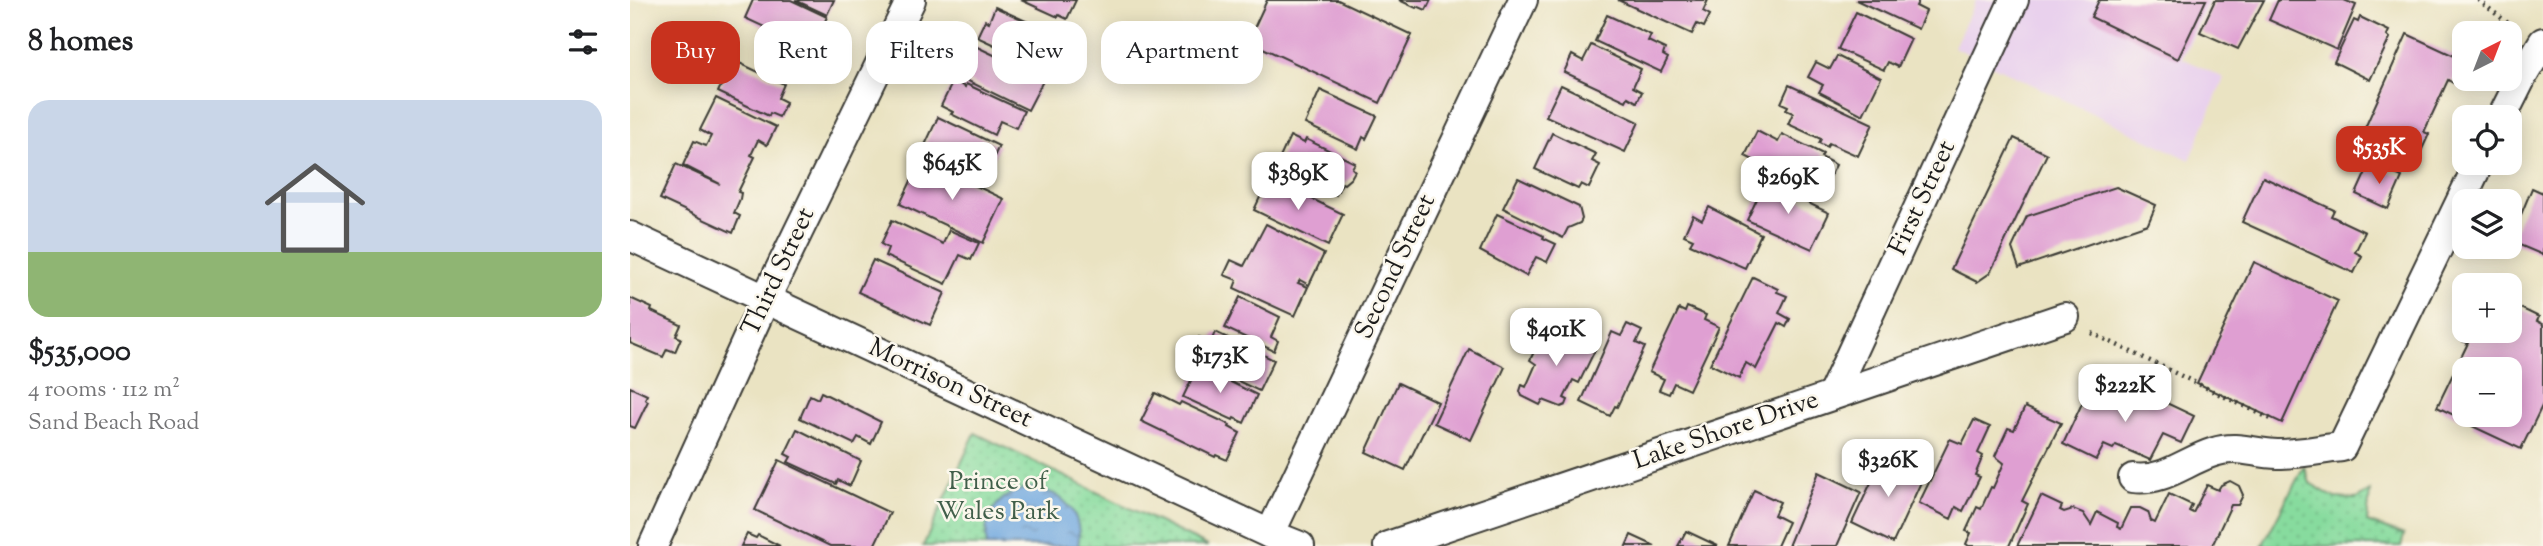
<!DOCTYPE html>
<meta charset="utf-8">
<style>
:root{--surface:#fff;--page:#f6f6f6;--text:#202124;--muted:#757577;--accent:#c8321e}
body{margin:0;font-family:"Sorts Mill Goudy",serif;background:var(--page);color:var(--text);height:100vh;display:flex;flex-direction:column;font-size:26px;white-space:nowrap}
*{box-sizing:border-box;margin:0}
p{font-size:23px;color:var(--muted)}
.icon{flex:none;width:38px;height:38px;fill:none;stroke:currentColor;stroke-width:2;stroke-linecap:round;stroke-linejoin:round}
.map{position:relative;flex:1;overflow:hidden}
.sheet{display:flex;flex-direction:column;background:var(--surface);width:630px}
.sheet>*{flex:none}
.banner{position:absolute;left:21px;top:21px;width:665px;height:63px;display:flex;gap:14px}
.needle{width:46px;rotate:42deg}
.tools{position:absolute;left:1822px;top:21px;display:grid;gap:14px}
.tools a{display:grid;place-items:center;width:70px;height:70px;border-radius:14px;background:var(--surface);box-shadow:0 4px 18px #0003;font-size:35px}
.price{position:absolute;translate:-50% -60px;padding:0 16px;border-radius:14px;background:#fff;color:#222;font-size:23px;line-height:46px;filter:drop-shadow(0 2px 4px #0008)}
.price::after{content:'';position:absolute;left:50%;top:42px;width:21px;height:16px;margin-left:-10px;background:inherit;clip-path:polygon(0 0,100% 0,50% 100%)}
.price.on{background:var(--accent);color:#fff}
ul{padding:0;list-style:none}
li{display:grid;align-content:center;gap:14px;height:371px;padding:0 28px}
li span{display:grid;place-items:center;height:217px;border-radius:21px;color:#555}
li>.icon{margin-inline-start:auto}
span .icon{width:126px;height:126px;fill:#fffc;stroke-width:1}
li b{font-size:30px}
h2{display:flex;justify-content:space-between;align-items:center;height:84px;padding:0 28px;font-size:30px}
.tag{padding:0 24px;border-radius:21px;background:var(--surface);box-shadow:0 4px 18px #0003;font-size:24px;line-height:63px}
.tag.on{background:var(--accent);color:#fff}
main{display:flex;flex:1;min-height:0}
.map>svg:first-child{display:block}
.built{fill:#e9d1ed}
.park{fill:url(#park-dots);stroke:#527c5d;stroke-width:2}
.water{fill:url(#water-ripples);stroke:#46627e;stroke-width:2}
.building{fill:#df9fd2}
.lines{fill:none;stroke-linecap:round;stroke-linejoin:round}
.minor-casing{stroke:#3b3a35;stroke-width:32}
.path{stroke:#3b3a35;stroke-width:4.5;stroke-dasharray:2 5;stroke-linecap:butt}
.minor{stroke:#fff;stroke-width:28}
.labels{text-anchor:middle;dominant-baseline:central;stroke-width:5;stroke-linejoin:round;paint-order:stroke}
.street-label{font-size:26px;fill:#1c1c1c;stroke:#fbf7ec}
.park-label{font-size:26px;fill:#415f4a;stroke:#fbf7ec}
</style>
<main>
<section class="sheet">
<h2>8 homes<svg class="icon" aria-label="filters" viewBox="0 0 24 24"><path d="M4 7h16M4 17h16"/><circle cx="9" cy="7" r="2"/><circle cx="15" cy="17" r="2"/></svg></h2>
<ul>
<li><span style="background:linear-gradient(#c9d6e8 70%,#8fb573 0)"><svg class="icon" aria-label="home" viewBox="0 0 24 24"><path d="M3 11l9-7 9 7M6 9v11h12V9"/></svg></span><div><b>$535,000</b><p>4 rooms · 112 m²</p><p>Sand Beach Road</p></div></li>
</ul>
</section>
<div class="map">
<svg width="1913" height="546" viewBox="0 0 1913 546">
<defs>
<pattern id="park-dots" width="8" height="8" patternUnits="userSpaceOnUse" patternTransform="scale(1.75)"><rect width="8" height="8" fill="#87db9e"/><path d="M2 2h.1M6 6h.1" fill="none" stroke="#74bb88" stroke-width="1.8" stroke-linecap="round"/></pattern>
<pattern id="water-ripples" width="26" height="14" patternUnits="userSpaceOnUse" patternTransform="scale(1.75)"><rect width="26" height="14" fill="#71a8df"/><path d="M2 4q2-2 4 0t4 0M15 11q2-2 4 0t4 0" fill="none" stroke="#5c88b4"/></pattern>
</defs>
<rect width="100%" height="100%" fill="#fbf7ec"/>
<filter id="ink" filterUnits="userSpaceOnUse"><feTurbulence type="fractalNoise" baseFrequency=".0143" numOctaves="2"/><feDisplacementMap in="SourceGraphic" scale="14" xChannelSelector="R" yChannelSelector="G"/><feConvolveMatrix kernelMatrix="1 2 1 2 8 2 1 2 1" color-interpolation-filters="sRGB"/></filter>
<filter id="wash" filterUnits="userSpaceOnUse"><feTurbulence type="fractalNoise" baseFrequency=".00686" numOctaves="4" result="noise"/><feDisplacementMap in="SourceGraphic" scale="28" xChannelSelector="R" yChannelSelector="G"/><feGaussianBlur stdDeviation="1.57" result="paint"/><feColorMatrix in="noise" values="0 0 0 0 0 0 0 0 0 0 0 0 0 0 0 0 0 1.4 0 .05"/><feComposite in="paint" operator="in"/></filter>
<g filter="url(#wash)">
<rect width="100%" height="100%" fill="#eae3c2"/>
<polygon class="built" points="1346,0 1580,0 1552,58 1594,78 1560,160 1324,47"/>
<g class="park">
<polygon points="345,433 578,546 293,546"/>
<polygon points="1674,466 1680,483 1705,498 1726,499 1740,491 1737,522 1774,535 1771,546 1632,546"/>
</g>
<path class="water" d="M398,488C431,489 454,512 448,546H357C352,516 368,494 398,488Z"/>
<g id="blocks">
<g class="building">
<polygon points="123,0 161,0 197,17 182,49 115,18"/>
<polygon points="165,0 204,0 197,15"/>
<polygon points="391,0 446,0 437,19 429,15 428,17"/>
<polygon points="637,0 708,0 782,35 750,103 618,41"/>
<polygon points="769,0 801,0 796,10 787,6 786,8"/>
<polygon points="988,0 1078,0 1073,11 1080,15 1074,27 1067,24 1062,34"/>
<polygon points="1226,0 1289,0 1286,6 1296,11 1288,29"/>
<polygon points="1469,0 1576,0 1548,59 1461,17"/>
<polygon points="1585,0 1634,0 1608,49 1570,32"/>
<polygon points="1648,0 1714,0 1726,5 1707,50 1639,20"/>
<polygon points="365,7 429,36 414,68 347,37 355,20 359,22"/>
<polygon points="1226,12 1281,39 1268,67 1258,62 1254,70 1208,49"/>
<polygon points="977,15 1021,35 1018,41 1035,49 1033,55 1038,58 1031,72 965,41"/>
<polygon points="1730,17 1759,31 1757,35 1760,38 1740,80 1704,62 1724,20 1728,22"/>
<polygon points="1777,34 1833,60 1823,83 1818,80 1794,132 1799,134 1789,156 1734,130"/>
<polygon points="341,44 414,79 398,110 336,80 337,77 335,76 341,63 334,60"/>
<polygon points="961,45 1011,69 1003,87 1012,92 1007,102 998,97 996,101 934,72 942,55 953,61"/>
<polygon points="1207,56 1251,78 1233,115 1189,92 1193,85 1178,77 1186,62 1200,69"/>
<polygon points="103,60 154,84 148,98 156,102 149,117 140,113 139,116 88,92"/>
<polygon points="323,81 335,87 336,84 394,111 386,128 370,121 364,135 321,114 323,112 311,106"/>
<polygon points="931,85 1009,122 995,152 916,116"/>
<polygon points="1159,85 1243,124 1228,156 1199,143 1197,147 1189,143 1191,139 1158,124 1163,113 1156,110 1158,106 1151,103"/>
<polygon points="690,90 747,116 736,139 733,137 728,149 675,124"/>
<polygon points="86,98 146,127 137,145 128,140 121,155 125,157 108,192 111,193 110,199 104,213 110,216 103,233 30,199 46,164 90,184 53,165 64,141 76,146 81,136 70,130"/>
<polygon points="308,117 369,146 355,176 303,151 304,149 295,145"/>
<polygon points="1127,131 1148,142 1152,134 1193,154 1191,157 1206,165 1197,183 1190,180 1185,192 1134,168 1136,166 1115,156"/>
<polygon points="922,133 966,154 962,161 970,165 959,188 951,184 948,189 905,169"/>
<polygon points="660,136 674,143 676,139 725,163 722,168 725,171 721,178 714,184 712,183 706,195 660,173 661,169 648,162"/>
<polygon points="1384,138 1417,154 1360,273 1347,282 1321,269"/>
<polygon points="291,160 374,199 353,243 270,204"/>
<polygon points="1740,163 1772,177 1758,209 1726,194"/>
<polygon points="1633,177 1704,210 1701,216 1735,232 1725,252 1732,256 1724,273 1612,222"/>
<polygon points="639,178 713,214 698,246 624,210"/>
<polygon points="888,178 949,207 952,219 950,223 938,228 933,238 873,208"/>
<polygon points="1135,182 1199,213 1182,249 1117,220"/>
<polygon points="1486,187 1526,205 1518,224 1389,268 1382,248 1397,216"/>
<polygon points="1902,188 1913,193 1913,255 1880,241"/>
<polygon points="1079,207 1131,234 1115,268 1060,244 1063,239 1054,235 1063,215 1072,220"/>
<polygon points="867,214 914,236 913,238 926,244 917,262 906,257 896,276 850,251"/>
<polygon points="262,220 313,244 319,230 349,243 341,260 330,255 316,284 255,256 258,248 251,244"/>
<polygon points="636,224 694,254 679,285 670,280 668,283 678,287 665,316 604,288 607,280 594,275 601,260 614,266"/>
<polygon points="243,260 315,293 300,325 228,292"/>
<polygon points="1624,262 1708,301 1652,423 1567,383"/>
<polygon points="1123,277 1148,289 1147,292 1157,296 1149,313 1160,319 1156,327 1149,323 1126,369 1116,363 1109,378 1080,364"/>
<polygon points="610,297 650,317 641,337 648,341 644,351 595,328"/>
<polygon points="0,298 22,308 21,311 51,325 46,336 51,338 45,352 37,349 33,357 0,343"/>
<polygon points="1880,303 1909,317 1907,321 1913,324 1913,404 1891,449 1842,426 1847,415 1880,415 1880,369 1834,369 1834,415 1836,415 1834,420 1807,407 1838,343 1832,341 1837,331 1880,331"/>
<polygon points="1057,307 1076,315 1074,320 1089,327 1059,390 1044,383 1039,394 1029,390 1034,379 1019,372 1049,309 1055,312"/>
<polygon points="997,324 1012,331 1006,343 1015,347 987,407 985,406 980,416 951,402 982,332 991,336"/>
<polygon points="916,327 965,350 949,383 943,380 934,398 938,400 936,405 931,407 913,400 910,405 892,396 890,391 892,385 896,387 906,364 900,360"/>
<polygon points="585,332 644,360 629,391 570,363 571,361 559,356 569,337 581,342"/>
<polygon points="839,349 875,367 841,440 804,423"/>
<polygon points="568,366 627,395 614,423 604,418 603,420 553,397"/>
<polygon points="768,383 808,402 775,470 736,452"/>
<polygon points="1461,384 1499,402 1505,388 1564,416 1551,443 1533,435 1520,460 1486,445 1483,449 1474,445 1466,460 1433,444"/>
<polygon points="0,387 17,395 15,399 18,401 5,428 0,426"/>
<polygon points="191,392 251,422 241,444 228,437 224,444 170,418 180,395 188,399"/>
<polygon points="525,393 549,405 551,402 600,425 599,427 610,433 597,460 586,455 585,457 511,421"/>
<polygon points="1395,407 1431,423 1392,501 1398,504 1379,546 1339,546 1336,544 1341,533 1336,531 1347,507 1351,509 1361,487 1363,488 1374,463 1365,456 1378,428 1384,430"/>
<polygon points="1344,420 1360,427 1348,453 1353,456 1345,475 1350,477 1333,511 1326,507 1321,519 1289,503 1320,439 1332,444"/>
<polygon points="167,429 231,461 220,486 208,480 206,484 158,462 161,457 155,454"/>
<polygon points="1254,455 1287,470 1284,476 1292,480 1263,543 1222,523"/>
<polygon points="149,460 260,513 244,546 200,546 125,510"/>
<polygon points="1189,472 1231,492 1207,546 1158,546"/>
<polygon points="1600,481 1609,486 1613,495 1608,505 1601,505 1582,546 1387,546 1411,496 1432,506 1430,510 1434,512 1443,509 1453,513 1461,525 1467,512 1488,523 1487,527 1491,529 1501,508 1510,508 1518,512 1521,521 1525,523 1539,494 1562,505 1559,511 1563,513 1577,485 1588,490 1591,485"/>
<polygon points="1124,490 1150,502 1144,515 1158,522 1147,546 1099,546"/>
<polygon points="1056,531 1088,546 1048,546"/>
<polygon points="117,534 126,538 128,535 150,546 111,546"/>
<polygon points="1001,535 1025,546 996,546"/>
</g>
</g>
</g>
<g filter="url(#ink)">
<use href="#blocks" fill-opacity="0" stroke="#3b3a35" stroke-width="2"/>
<g class="lines">
<g class="minor-casing">
<g id="minor">
<polyline points="1872,117 1892,77 1913,42"/>
<polyline points="0,236 640,534 670,546"/>
<polyline points="1202,395 1384,0"/>
<path d="M1503,478C1534,482 1555,461 1584,452C1608,444 1624,454 1648,454C1669,454 1691,449 1712,447L1849,163"/>
<polyline points="640,534 893,0"/>
<polyline points="23,546 136,298 281,0"/>
<polyline points="758,546 1435,317"/>
</g>
</g>
<g class="path">
<polyline points="1848,0 1886,29"/>
<polyline points="1462,333 1643,420"/>
</g>
<use href="#minor" class="minor"/>
</g>
</g>
<g class="labels">
<g class="street-label">
<text transform="translate(1293 198) rotate(-65)">First Street</text>
<text transform="translate(766 267) rotate(-65)">Second Street</text>
<text transform="translate(149 272) rotate(-65)">Third Street</text>
<text transform="translate(320 384) rotate(25)">Morrison Street</text>
<text transform="translate(1096 431) rotate(-19)">Lake Shore Drive</text>
</g>
<g class="park-label">
<text x="368" y="482">Prince of<tspan x="368" dy="30">Wales Park</tspan></text>
</g>
</g>
</svg>
<div class="tools">
<a><svg class="needle" viewBox="-14 -14 28 28"><path d="M0-13l5 13h-10z" fill="#e53935"/><path d="M0 13l5-13h-10z" fill="#757577"/></svg></a>
<a><svg class="icon" aria-label="locate" viewBox="0 0 24 24"><circle cx="12" cy="12" r="6"/><path d="M12 2v4M12 18v4M2 12h4M18 12h4"/></svg></a>
<a><svg class="icon" aria-label="layers" viewBox="0 0 24 24"><path d="M12 4l9 5-9 5-9-5zM3 14l9 5 9-5"/></svg></a>
<a>+</a>
<a>−</a>
</div>
<b class="price on" style="left:1749px;top:186px">$535K</b>
<b class="price" style="left:322px;top:202px">$645K</b>
<b class="price" style="left:668px;top:212px">$389K</b>
<b class="price" style="left:1158px;top:216px">$269K</b>
<b class="price" style="left:926px;top:368px">$401K</b>
<b class="price" style="left:590px;top:395px">$173K</b>
<b class="price" style="left:1495px;top:424px">$222K</b>
<b class="price" style="left:1258px;top:499px">$326K</b>
<div class="banner">
<a class="tag on">Buy</a>
<a class="tag">Rent</a>
<a class="tag">Filters</a>
<a class="tag">New</a>
<a class="tag">Apartment</a>
</div>
</div>
</main>
